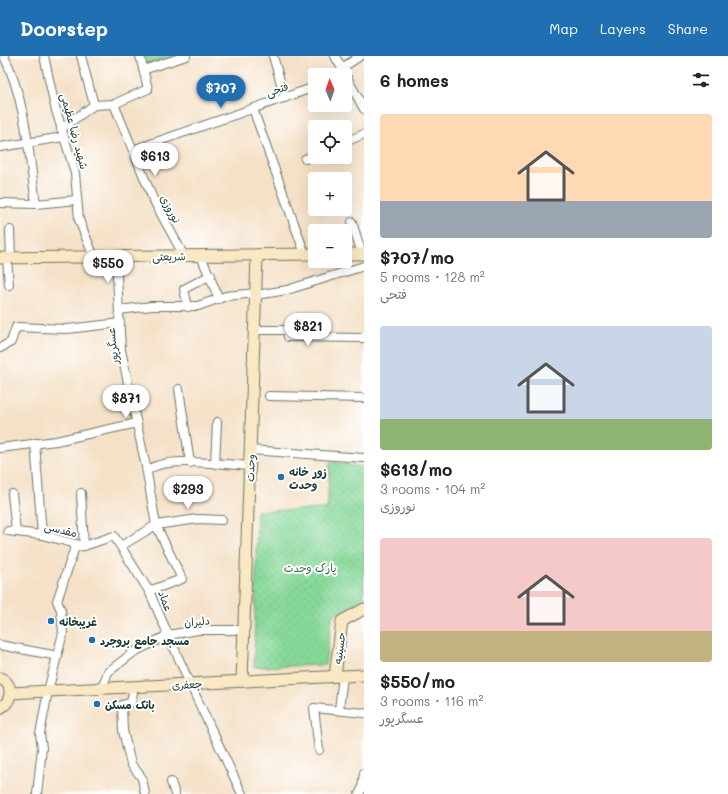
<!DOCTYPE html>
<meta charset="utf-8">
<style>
:root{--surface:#fff;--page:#f6f6f6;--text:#222;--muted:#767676;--accent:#1f6fb2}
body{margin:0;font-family:Mali,"Playpen Sans Arabic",sans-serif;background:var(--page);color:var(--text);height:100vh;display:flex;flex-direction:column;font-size:15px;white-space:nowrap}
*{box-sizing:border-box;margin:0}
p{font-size:13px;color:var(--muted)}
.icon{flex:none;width:22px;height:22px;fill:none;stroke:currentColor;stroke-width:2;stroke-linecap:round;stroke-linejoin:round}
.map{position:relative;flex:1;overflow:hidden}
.drawer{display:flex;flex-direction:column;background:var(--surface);width:364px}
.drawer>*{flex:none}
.needle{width:26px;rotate:358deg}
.controls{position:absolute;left:308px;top:12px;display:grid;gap:8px}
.controls a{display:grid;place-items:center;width:44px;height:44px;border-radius:4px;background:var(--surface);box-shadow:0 4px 16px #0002;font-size:20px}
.price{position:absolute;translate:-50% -34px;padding:0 9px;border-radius:14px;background:#fff;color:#222;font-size:13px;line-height:26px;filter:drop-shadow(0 1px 2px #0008)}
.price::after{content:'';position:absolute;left:50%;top:24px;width:12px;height:9px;margin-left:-6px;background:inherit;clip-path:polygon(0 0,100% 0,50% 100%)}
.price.current{background:var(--accent);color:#fff}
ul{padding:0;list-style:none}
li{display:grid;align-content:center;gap:8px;height:212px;padding:0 16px}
li span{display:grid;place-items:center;height:124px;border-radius:4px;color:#555}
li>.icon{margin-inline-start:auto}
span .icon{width:72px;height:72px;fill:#fffc;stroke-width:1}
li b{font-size:17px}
h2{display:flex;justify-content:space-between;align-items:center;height:48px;padding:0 16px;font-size:17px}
header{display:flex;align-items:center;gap:24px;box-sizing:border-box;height:56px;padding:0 20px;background:var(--accent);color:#fff}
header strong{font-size:19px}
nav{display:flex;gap:22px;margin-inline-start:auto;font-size:14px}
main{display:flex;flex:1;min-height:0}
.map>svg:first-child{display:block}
.park{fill:url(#park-dots);stroke:#528a66}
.pitch{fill:#86d899;stroke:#528a66}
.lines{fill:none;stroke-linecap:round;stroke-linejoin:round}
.street-casing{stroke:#6a7667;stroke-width:10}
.secondary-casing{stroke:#6a7667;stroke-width:13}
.street{stroke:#fff;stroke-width:8}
.secondary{stroke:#fae7c3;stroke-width:11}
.poi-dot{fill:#1f6fb2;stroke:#fff;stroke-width:1.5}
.labels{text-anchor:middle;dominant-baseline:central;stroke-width:4;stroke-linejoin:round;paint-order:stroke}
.street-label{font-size:11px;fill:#1f3d34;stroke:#fff}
.poi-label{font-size:11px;font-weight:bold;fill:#1f3d34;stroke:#fff;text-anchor:start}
.park-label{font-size:11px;fill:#39644d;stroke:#fff}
</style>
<header>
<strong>Doorstep</strong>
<nav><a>Map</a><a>Layers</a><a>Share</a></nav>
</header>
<main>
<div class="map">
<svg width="364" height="738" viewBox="0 0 364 738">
<defs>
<pattern id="park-dots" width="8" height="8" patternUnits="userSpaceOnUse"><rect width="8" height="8" fill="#86d899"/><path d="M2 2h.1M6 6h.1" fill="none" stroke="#73ba84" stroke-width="1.8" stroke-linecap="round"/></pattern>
</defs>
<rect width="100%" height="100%" fill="#fff"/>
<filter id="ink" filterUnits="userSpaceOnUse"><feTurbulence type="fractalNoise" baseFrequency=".025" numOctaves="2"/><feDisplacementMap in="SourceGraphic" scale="8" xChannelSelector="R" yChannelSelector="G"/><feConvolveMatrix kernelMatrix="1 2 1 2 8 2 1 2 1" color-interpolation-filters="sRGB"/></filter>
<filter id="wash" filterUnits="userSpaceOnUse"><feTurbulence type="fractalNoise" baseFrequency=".012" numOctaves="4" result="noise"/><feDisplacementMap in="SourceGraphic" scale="16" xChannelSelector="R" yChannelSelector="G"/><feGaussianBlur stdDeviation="0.9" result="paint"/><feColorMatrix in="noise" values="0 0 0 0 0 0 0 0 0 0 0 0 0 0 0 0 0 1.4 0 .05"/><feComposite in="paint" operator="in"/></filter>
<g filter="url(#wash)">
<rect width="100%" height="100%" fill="#f5e1c7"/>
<polygon class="park" points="330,406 364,411 364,542 332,561 325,609 254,611 257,455 327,453"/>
<polygon class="pitch" points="144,0 174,0 148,8"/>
</g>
<g filter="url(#ink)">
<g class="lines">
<g class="street-casing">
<g id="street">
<path d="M4,0C26,45 29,99 36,148"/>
<polyline points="44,0 55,51 75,117 79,164 94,201"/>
<polyline points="81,0 94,49 114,48 148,33 140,0"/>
<polyline points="273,0 285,42"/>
<polyline points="335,0 364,53"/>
<polyline points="342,12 360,0"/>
<polyline points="143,14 186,0"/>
<polyline points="114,48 153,143 184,200"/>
<polyline points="253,53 305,198"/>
<polyline points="61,73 94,49"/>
<polyline points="345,86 364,78"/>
<polyline points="0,91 64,81"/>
<polyline points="133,94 315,31"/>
<polyline points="305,103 315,99"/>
<polyline points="0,147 36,148 77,144"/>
<polyline points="352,166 362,198"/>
<polyline points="10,174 11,202"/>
<polyline points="201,200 219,243"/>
<polyline points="116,201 121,294 146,411 156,469 182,523 149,535 190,628 242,738"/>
<polyline points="7,202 9,229"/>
<polyline points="256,239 287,234 364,210"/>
<polyline points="188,251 184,233 211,219"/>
<polyline points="119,254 152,250 198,250 226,240 256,237"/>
<polyline points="255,274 288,274 288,281 364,282"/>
<polyline points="0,292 11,286 16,271 67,273 120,267"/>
<polyline points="179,333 190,407"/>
<polyline points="269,340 364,342"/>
<polyline points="35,387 42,479"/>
<polyline points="0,392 56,385 137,367"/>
<polyline points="250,394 364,402"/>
<polyline points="215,408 217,366"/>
<path d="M147,415C164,399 226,409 250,410"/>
<polyline points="12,438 16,476"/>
<polyline points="8,475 42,479 84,490 114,480 149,535"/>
<polyline points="121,490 156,469 198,463 222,464"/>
<polyline points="0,589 58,600"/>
<polyline points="134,631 131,647 122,649 123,675 131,708 142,722 145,738"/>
<polyline points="102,632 108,616 134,596 168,579 198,574 244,574"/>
<polyline points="339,654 343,620"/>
<polyline points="319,694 314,652 364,657"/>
<polyline points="171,726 175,738"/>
<polyline points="37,738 42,692 40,678 48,635 63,577 61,554 57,545 75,491 84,490 81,437"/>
<polyline points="359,738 362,733 364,717"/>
</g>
</g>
<g class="secondary-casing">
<g id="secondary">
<polyline points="345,198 364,198"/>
<polyline points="0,202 315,198"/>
<polyline points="335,620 342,565 364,553"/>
<path d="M0,622C14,628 13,645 0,652"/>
<polyline points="242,625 257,199"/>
<polyline points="10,637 364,619"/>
</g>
</g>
<use href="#street" class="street"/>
<use href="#secondary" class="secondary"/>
</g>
</g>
<g class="poi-dot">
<circle cx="281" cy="421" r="4"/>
<circle cx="51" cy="565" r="4"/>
<circle cx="92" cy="584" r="4"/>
<circle cx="97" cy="648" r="4"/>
</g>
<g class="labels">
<g class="street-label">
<text transform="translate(277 33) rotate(-19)">فتحی</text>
<text transform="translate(75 75) rotate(75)">شهید رضا عظیمی</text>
<text transform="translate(171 153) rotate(61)">نوروزی</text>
<text transform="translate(169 200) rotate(-1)">شریعتی</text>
<text transform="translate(112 290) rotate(-96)">عسگرپور</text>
<text transform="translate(250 412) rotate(-88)">وحدت</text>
<text transform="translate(61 473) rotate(14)">مقدسی</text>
<text transform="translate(166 545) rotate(70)">عماد</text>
<text transform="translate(197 565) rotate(-5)">دلیران</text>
<text transform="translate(339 592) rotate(-83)">حسینیه</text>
<text transform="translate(187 628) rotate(-3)">جعفری</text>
</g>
<g class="poi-label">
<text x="289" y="415">زور خانه<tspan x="289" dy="13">وحدت</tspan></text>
<text x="59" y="565">غریبخانه</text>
<text x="100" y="584">مسجد جامع بروجرد</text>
<text x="105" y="648">بانک مسکن</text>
</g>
<g class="park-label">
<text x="310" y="511">پارک وحدت</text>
</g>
</g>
</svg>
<div class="controls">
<a><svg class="needle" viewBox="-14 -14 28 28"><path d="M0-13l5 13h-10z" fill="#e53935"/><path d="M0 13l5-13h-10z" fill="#767676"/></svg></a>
<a><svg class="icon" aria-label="locate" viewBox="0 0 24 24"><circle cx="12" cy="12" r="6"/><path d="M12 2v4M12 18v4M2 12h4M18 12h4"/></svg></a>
<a>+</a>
<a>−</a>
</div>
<b class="price current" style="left:221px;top:53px">$707</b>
<b class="price" style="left:155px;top:121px">$613</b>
<b class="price" style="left:108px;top:228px">$550</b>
<b class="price" style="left:308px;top:291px">$821</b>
<b class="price" style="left:126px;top:363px">$871</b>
<b class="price" style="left:188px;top:454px">$293</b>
</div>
<section class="drawer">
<h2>6 homes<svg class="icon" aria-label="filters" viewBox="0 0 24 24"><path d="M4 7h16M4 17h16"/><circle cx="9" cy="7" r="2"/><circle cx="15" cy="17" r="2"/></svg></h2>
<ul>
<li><span style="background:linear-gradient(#ffd9b3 70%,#9aa5b1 0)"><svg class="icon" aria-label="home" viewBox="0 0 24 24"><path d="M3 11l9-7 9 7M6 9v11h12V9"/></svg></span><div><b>$707/mo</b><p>5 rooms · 128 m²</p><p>فتحی</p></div></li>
<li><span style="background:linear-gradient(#c9d6e8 75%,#8fb573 0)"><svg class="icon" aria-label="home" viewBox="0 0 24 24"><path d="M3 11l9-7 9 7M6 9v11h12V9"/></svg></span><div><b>$613/mo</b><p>3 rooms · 104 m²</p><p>نوروزی</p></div></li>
<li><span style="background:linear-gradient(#f6c9c9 75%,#c2b280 0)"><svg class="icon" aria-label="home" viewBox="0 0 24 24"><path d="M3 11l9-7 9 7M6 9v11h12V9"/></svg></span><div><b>$550/mo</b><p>3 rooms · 116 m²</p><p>عسگرپور</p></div></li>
</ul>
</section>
</main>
